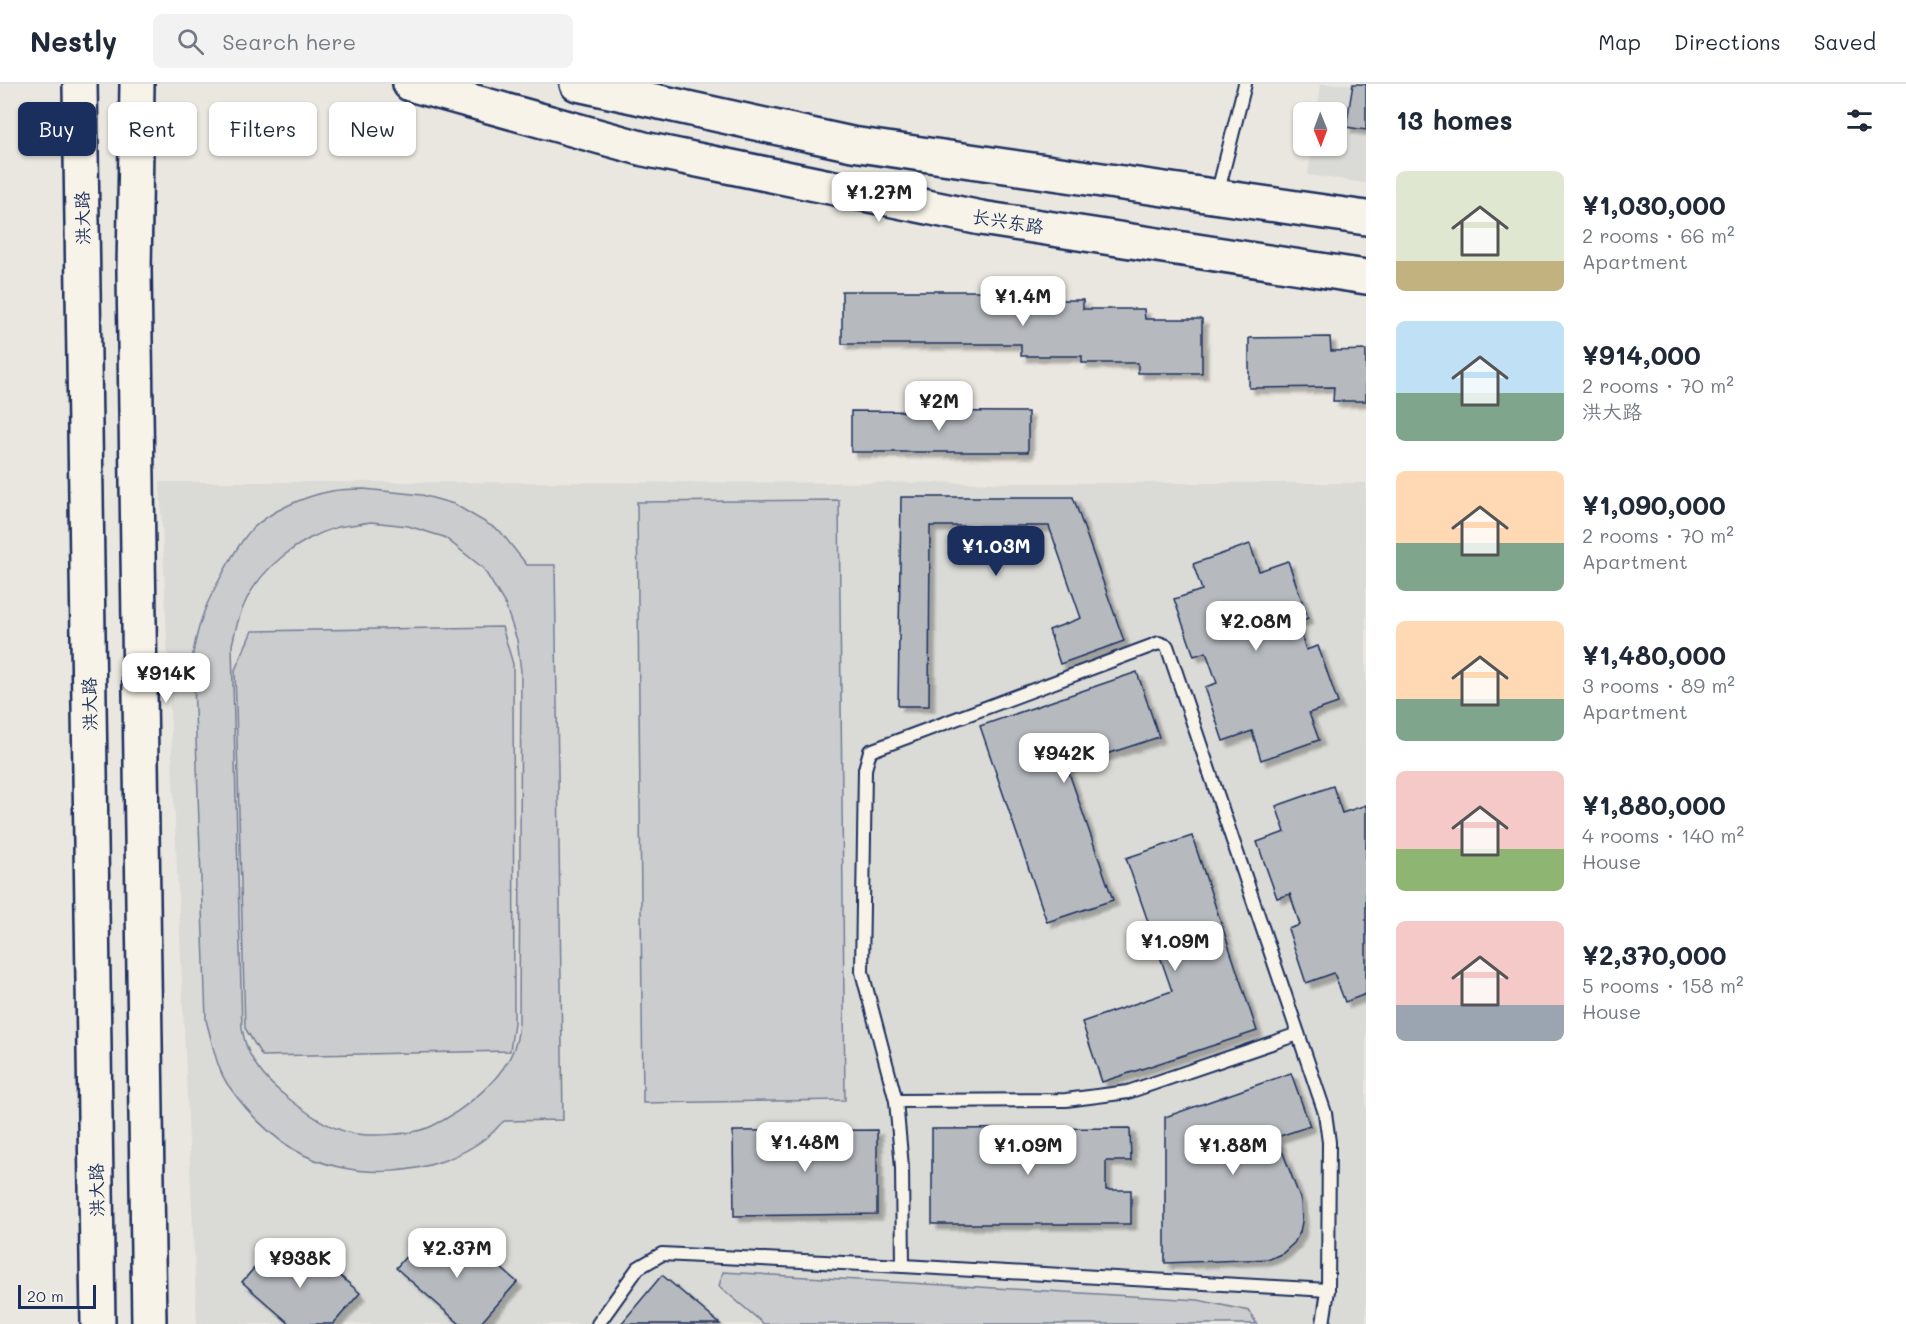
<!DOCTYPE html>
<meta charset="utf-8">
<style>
:root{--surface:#fff;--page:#f2f2f3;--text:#1f2937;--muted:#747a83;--line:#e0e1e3;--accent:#1b2f5e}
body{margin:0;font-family:Mali,"LXGW WenKai TC",sans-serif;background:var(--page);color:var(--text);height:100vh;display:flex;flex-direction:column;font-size:22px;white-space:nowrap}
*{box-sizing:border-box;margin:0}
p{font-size:20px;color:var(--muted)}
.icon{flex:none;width:33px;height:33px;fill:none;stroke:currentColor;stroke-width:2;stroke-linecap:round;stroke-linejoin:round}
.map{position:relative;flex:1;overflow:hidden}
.sheet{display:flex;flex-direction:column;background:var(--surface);width:540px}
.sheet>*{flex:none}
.top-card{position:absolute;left:18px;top:18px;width:570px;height:54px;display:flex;gap:12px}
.needle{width:39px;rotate:179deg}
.controls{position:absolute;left:1293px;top:18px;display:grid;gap:12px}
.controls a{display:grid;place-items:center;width:54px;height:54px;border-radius:9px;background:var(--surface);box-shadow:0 2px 4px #0004;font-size:30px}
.scale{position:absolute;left:18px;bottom:15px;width:78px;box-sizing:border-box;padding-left:6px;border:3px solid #1b2f5e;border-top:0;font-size:16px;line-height:21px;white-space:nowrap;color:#1b2f5e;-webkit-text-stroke:4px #f7f3e8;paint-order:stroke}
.price{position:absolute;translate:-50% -51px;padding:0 14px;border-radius:12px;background:#fff;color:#222;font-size:20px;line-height:39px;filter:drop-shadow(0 2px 3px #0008)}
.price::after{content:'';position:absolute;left:50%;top:36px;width:18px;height:14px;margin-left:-9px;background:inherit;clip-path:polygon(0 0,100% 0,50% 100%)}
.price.selected{background:var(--accent);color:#fff}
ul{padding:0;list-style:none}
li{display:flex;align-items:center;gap:18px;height:150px;padding:0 30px}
li span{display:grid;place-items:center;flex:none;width:168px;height:120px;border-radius:9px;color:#555}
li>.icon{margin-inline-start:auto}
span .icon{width:72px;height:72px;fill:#fffc;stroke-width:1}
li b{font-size:26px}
h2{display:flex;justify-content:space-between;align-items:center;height:72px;padding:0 30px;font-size:26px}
.pill{padding:0 21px;border-radius:9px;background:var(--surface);box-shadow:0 2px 4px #0004;font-size:21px;line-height:54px}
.pill.selected{background:var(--accent);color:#fff}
header{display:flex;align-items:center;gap:36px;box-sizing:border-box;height:84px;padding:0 30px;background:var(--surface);border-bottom:2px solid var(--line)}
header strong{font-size:28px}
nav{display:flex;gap:33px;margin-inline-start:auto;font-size:21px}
.search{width:420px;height:54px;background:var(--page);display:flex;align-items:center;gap:15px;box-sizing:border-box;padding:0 21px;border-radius:9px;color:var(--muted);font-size:22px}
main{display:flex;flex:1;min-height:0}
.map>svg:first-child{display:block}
.built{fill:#dadad6}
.green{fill:#cbcccd;stroke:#737e96;stroke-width:1.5;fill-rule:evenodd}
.building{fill:#b6babf;stroke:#1b2f5e;stroke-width:1.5;filter:url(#shadow)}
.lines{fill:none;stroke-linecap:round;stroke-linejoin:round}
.lane-casing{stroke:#1b2f5e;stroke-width:16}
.secondary-casing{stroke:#1b2f5e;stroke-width:38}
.lane{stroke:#f7f3e8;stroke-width:12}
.secondary{stroke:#f7f3e8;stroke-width:33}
.labels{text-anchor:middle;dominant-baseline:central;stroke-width:4.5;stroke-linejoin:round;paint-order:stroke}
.street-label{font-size:18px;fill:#1b2f5e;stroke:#f7f3e8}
</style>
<header>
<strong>Nestly</strong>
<div class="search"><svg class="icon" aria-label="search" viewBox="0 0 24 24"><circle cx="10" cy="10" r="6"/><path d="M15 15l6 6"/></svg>Search here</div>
<nav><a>Map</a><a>Directions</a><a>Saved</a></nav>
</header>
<main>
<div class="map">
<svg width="1366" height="1240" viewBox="0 0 1366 1240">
<defs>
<filter id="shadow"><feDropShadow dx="5.5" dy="5.5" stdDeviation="1.5" flood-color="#0004"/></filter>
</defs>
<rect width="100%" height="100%" fill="#eae7e0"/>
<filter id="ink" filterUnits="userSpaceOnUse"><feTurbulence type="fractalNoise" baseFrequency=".0167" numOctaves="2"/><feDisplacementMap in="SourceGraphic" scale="12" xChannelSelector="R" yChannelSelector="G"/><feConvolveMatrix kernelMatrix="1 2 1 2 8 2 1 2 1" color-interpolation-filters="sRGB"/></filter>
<g filter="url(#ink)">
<g class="built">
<polygon points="1321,0 1366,0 1366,99 1308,91 1312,62 1336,62 1336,28 1317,28"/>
<polygon points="160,398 1366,399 1366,1240 197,1240"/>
</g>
<g class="green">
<path d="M364,405L422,411L454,420L500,447L527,481H555L563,1036L504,1037C498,1042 493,1049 487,1053C435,1094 349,1099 293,1065C268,1050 245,1025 228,1001C216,983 212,957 206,936L193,569C199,537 206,519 222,491C230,476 240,457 252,445C272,426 305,412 332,407C342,405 353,405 364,405ZM371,438L408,442L444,453L483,484L505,520L517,556L521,587L519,939C518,946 518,954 515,961C505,994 462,1028 432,1042C414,1051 370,1053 351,1049C326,1043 307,1029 288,1014C264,996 246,973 242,944L232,561C235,547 238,534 244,521C260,484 300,454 338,443C349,441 360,440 371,438Z"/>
<polygon points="839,416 845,1016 643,1019 637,418"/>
<polygon points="502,543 513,580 514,939 510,967 262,972 245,944 235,586 252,547"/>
<polygon points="723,1188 1198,1216 1249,1227 1257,1240 764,1240 719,1202"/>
</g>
<g class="building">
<polygon points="1353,0 1366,0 1366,46 1346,43"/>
<polygon points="842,207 1024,207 1024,216 1083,216 1083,225 1144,225 1145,235 1202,235 1202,289 1138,289 1138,279 1082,279 1082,272 1021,272 1021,260 842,260"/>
<polygon points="1330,253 1331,267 1366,266 1366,317 1333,317 1334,303 1249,304 1249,254"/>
<polygon points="851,327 1028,328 1028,368 851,368"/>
<polygon points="901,413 1073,413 1124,557 1060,580 1049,546 1081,534 1049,442 930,442 929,622 898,622"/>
<polygon points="1250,460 1259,487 1288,477 1308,534 1297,538 1306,566 1318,562 1338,619 1309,629 1319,656 1261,676 1252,647 1223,657 1205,603 1217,599 1206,568 1194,572 1174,515 1202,506 1193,480"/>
<polygon points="1137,588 1159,653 1067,683 1113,816 1047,838 980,642"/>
<polygon points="1333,702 1342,729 1366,721 1366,910 1345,918 1334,889 1306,899 1288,845 1300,841 1290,810 1277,814 1257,758 1285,748 1276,722"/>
<polygon points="1192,752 1257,947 1102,998 1082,938 1172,907 1126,774"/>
<polygon points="1291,989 1310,1042 1277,1053 1301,1117 1302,1138 1300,1148 1294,1159 1283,1169 1270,1175 1165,1179 1165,1033"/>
<polygon points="1130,1044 1131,1077 1106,1077 1106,1106 1131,1106 1131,1140 932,1140 932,1045"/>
<polygon points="877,1046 877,1130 734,1132 733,1047"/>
<polygon points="429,1146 464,1177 477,1163 517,1198 480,1240 460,1240 396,1184"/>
<polygon points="276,1159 313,1190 324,1178 360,1209 333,1240 290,1240 242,1198"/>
<polygon points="662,1191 720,1240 621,1240"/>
</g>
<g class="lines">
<g class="lane-casing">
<g id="lane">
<polyline points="1217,111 1245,0"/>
<polyline points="896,1017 1066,1016 1128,1008 1298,950"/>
<polyline points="903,1182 1328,1206"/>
<polyline points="598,1240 638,1184 662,1170 903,1182 902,1083 896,1017 862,888 865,685 870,667 1159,559 1167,562 1325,1029 1329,1058 1328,1206 1323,1240"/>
</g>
</g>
<g class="secondary-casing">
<g id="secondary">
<polyline points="80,0 98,1240"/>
<polyline points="137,0 134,187 149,1240"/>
<polyline points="410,0 644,65 981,134 1366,193"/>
<polyline points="577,0 852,60 1366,134"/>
</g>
</g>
<use href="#lane" class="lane"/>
<use href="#secondary" class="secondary"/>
</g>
</g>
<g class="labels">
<g class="street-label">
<text transform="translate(82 134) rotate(-91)">洪大路</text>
<text transform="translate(1008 137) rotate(9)">长兴东路</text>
<text transform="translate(89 620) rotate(-91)">洪大路</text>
<text transform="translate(96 1106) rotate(-91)">洪大路</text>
</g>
</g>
</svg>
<div class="controls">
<a><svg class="needle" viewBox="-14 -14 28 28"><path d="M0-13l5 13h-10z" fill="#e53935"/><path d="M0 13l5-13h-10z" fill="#747a83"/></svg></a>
</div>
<div class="scale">20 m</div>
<b class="price" style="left:879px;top:139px">¥1.27M</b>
<b class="price" style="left:1023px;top:243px">¥1.4M</b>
<b class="price" style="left:939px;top:348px">¥2M</b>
<b class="price selected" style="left:996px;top:493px">¥1.03M</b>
<b class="price" style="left:1256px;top:568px">¥2.08M</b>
<b class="price" style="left:166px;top:620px">¥914K</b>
<b class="price" style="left:1064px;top:700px">¥942K</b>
<b class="price" style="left:1175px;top:888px">¥1.09M</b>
<b class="price" style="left:805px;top:1089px">¥1.48M</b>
<b class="price" style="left:1028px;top:1092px">¥1.09M</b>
<b class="price" style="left:1233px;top:1092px">¥1.88M</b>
<b class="price" style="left:457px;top:1195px">¥2.37M</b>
<b class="price" style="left:300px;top:1205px">¥938K</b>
<div class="top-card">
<a class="pill selected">Buy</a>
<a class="pill">Rent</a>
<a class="pill">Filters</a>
<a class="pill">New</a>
</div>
</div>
<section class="sheet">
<h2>13 homes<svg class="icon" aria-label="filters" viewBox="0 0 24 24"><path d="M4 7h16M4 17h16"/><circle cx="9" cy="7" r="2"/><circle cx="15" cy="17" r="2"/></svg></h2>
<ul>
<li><span style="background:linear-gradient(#dfe7d0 75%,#c2b280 0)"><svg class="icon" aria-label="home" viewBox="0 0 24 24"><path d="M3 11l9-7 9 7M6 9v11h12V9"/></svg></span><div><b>¥1,030,000</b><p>2 rooms · 66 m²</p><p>Apartment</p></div></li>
<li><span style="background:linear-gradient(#bfe0f5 60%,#7fa58c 0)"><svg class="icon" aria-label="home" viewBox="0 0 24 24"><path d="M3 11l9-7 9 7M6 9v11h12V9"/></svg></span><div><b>¥914,000</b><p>2 rooms · 70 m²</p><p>洪大路</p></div></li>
<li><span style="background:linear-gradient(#ffd9b3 60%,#7fa58c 0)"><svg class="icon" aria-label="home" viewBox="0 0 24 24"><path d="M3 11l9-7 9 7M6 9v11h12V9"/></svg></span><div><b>¥1,090,000</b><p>2 rooms · 70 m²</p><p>Apartment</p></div></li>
<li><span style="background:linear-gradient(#ffd9b3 65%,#7fa58c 0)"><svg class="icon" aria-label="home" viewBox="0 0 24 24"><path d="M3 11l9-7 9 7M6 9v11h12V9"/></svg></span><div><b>¥1,480,000</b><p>3 rooms · 89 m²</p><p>Apartment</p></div></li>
<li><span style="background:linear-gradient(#f6c9c9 65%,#8fb573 0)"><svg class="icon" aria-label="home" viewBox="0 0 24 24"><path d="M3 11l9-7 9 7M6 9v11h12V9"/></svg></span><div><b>¥1,880,000</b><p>4 rooms · 140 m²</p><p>House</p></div></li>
<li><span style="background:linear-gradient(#f6c9c9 70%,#9aa5b1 0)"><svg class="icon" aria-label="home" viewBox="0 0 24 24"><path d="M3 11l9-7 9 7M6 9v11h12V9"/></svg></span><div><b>¥2,370,000</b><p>5 rooms · 158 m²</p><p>House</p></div></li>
</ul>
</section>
</main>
